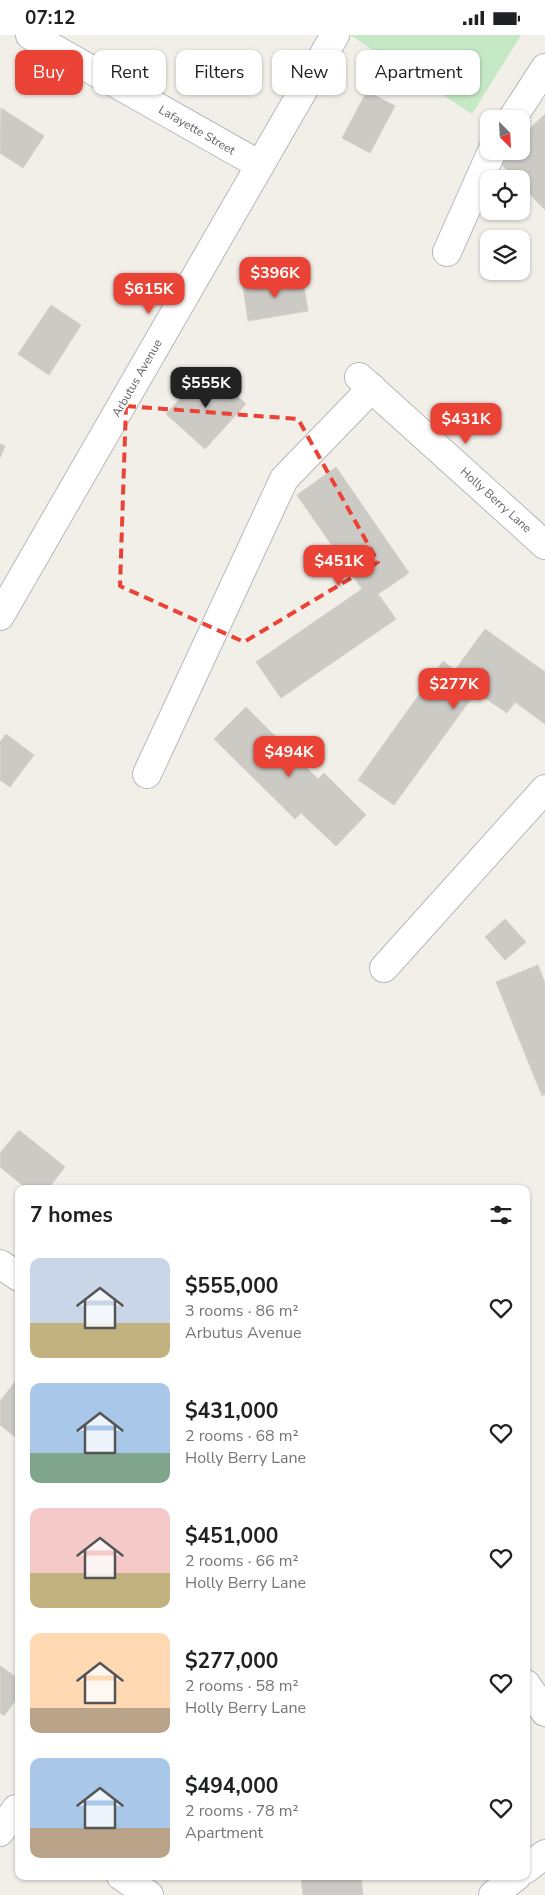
<!DOCTYPE html>
<meta charset="utf-8">
<style>
:root{--surface:#fff;--page:#f6f6f6;--text:#202124;--muted:#757577;--accent:#ea4335}
body{margin:0;font-family:"Nunito Sans",sans-serif;background:var(--page);color:var(--text);height:100vh;display:flex;flex-direction:column;font-size:19px;white-space:nowrap}
*{box-sizing:border-box;margin:0}
p{font-size:16px;color:var(--muted)}
.icon{flex:none;width:28px;height:28px;fill:none;stroke:currentColor;stroke-width:2;stroke-linecap:round;stroke-linejoin:round}
.map{position:relative;flex:1;overflow:hidden}
.side{position:absolute;left:15px;top:1150px;width:515px;height:695px;display:flex;flex-direction:column;background:var(--surface);border-radius:10px;box-shadow:0 1px 4px #0004}
.side>*{flex:none}
.banner{position:absolute;left:15px;top:15px;width:515px;height:45px;display:flex;gap:10px}
.needle{width:32px;rotate:156deg}
.controls{position:absolute;left:480px;top:75px;display:grid;gap:10px}
.controls a{display:grid;place-items:center;width:50px;height:50px;border-radius:10px;background:var(--surface);box-shadow:0 1px 4px #0004;font-size:25px}
.price{position:absolute;translate:-50% -42px;padding:0 11px;border-radius:10px;background:var(--accent);color:#fff;font-size:16px;line-height:32px;filter:drop-shadow(0 1px 2px #0008)}
.price::after{content:'';position:absolute;left:50%;top:30px;width:15px;height:11px;margin-left:-8px;background:inherit;clip-path:polygon(0 0,100% 0,50% 100%)}
.price.selected{background:#222;color:#fff}
ul{padding:0;list-style:none}
li{display:flex;align-items:center;gap:15px;height:125px;padding:0 15px}
li span{display:grid;place-items:center;flex:none;width:140px;height:100px;border-radius:10px;color:#555}
li>.icon{margin-inline-start:auto}
span .icon{width:60px;height:60px;fill:#fffc;stroke-width:1}
li b{font-size:21px}
h2{display:flex;justify-content:space-between;align-items:center;height:60px;padding:0 15px;font-size:21px}
.pill{padding:0 18px;border-radius:10px;background:var(--surface);box-shadow:0 1px 4px #0004;font-size:18px;line-height:45px}
.pill.selected{background:var(--accent);color:#fff}
.status{display:flex;justify-content:space-between;align-items:center;height:35px;padding:0 25px;background:var(--surface);direction:ltr}
.status svg{height:14px;fill:currentColor}
.map>svg:first-child{display:block}
.green{fill:#c5e8c5}
.building{fill:#cccac5;stroke:#d6d1c6}
.lines{fill:none;stroke-linecap:round;stroke-linejoin:round}
.minor-casing{stroke:#b5b8bc;stroke-width:30}
.minor{stroke:#fff;stroke-width:28}
.marked{fill:none;stroke:#ea4335;stroke-width:4;stroke-dasharray:10 6;stroke-linejoin:round}
.labels{text-anchor:middle;dominant-baseline:central;stroke-width:4;stroke-linejoin:round;paint-order:stroke}
.street-label{font-size:12px;fill:#5f6368;stroke:#fff}
</style>
<div class="status"><b>07:12</b><svg viewBox="0 0 49 12"><path d="M0 12V9h3v3zM5 12V6h3v6zM10 12V3h3v9zM15 12V0h3v12zM26 1h20v11H26zM47 4h2v5h-2z"/></svg></div>
<div class="map">
<svg width="545" height="1860" viewBox="0 0 545 1860">
<rect width="100%" height="100%" fill="#f1efe8"/>
<polygon class="green" points="350,0 521,0 472,79"/>
<g class="building">
<polygon points="367,56 395,71 370,118 342,103"/>
<polygon points="1,73 44,101 23,133 0,118"/>
<polygon points="545,79 545,175 521,150 521,144 515,144 497,125 506,116 521,116 521,102"/>
<polygon points="302,241 308,276 248,286 243,251"/>
<polygon points="51,270 81,290 49,340 18,319"/>
<polygon points="208,333 246,369 205,414 166,379"/>
<polygon points="0,409 5,411 0,423"/>
<polygon points="336,432 409,538 378,559 396,584 281,663 256,627 362,554 297,460"/>
<polygon points="485,594 545,637 545,689 515,667 507,678 476,657 394,770 358,745 443,626 455,635"/>
<polygon points="246,672 318,744 324,738 366,780 336,811 301,778 295,784 214,704"/>
<polygon points="6,699 34,720 10,752 0,745 0,707"/>
<polygon points="505,884 526,907 505,925 485,902"/>
<polygon points="538,930 545,948 545,1059 542,1061 496,947"/>
<polygon points="19,1095 65,1132 48,1154 27,1154 0,1132 0,1118"/>
<polygon points="15,1347 19,1350 19,1405 0,1390 0,1366"/>
<polygon points="0,1631 19,1644 19,1661 4,1681 0,1678"/>
<polygon points="301,1841 361,1841 363,1860 303,1860"/>
</g>
<g class="lines">
<g class="minor-casing">
<g id="minor">
<polyline points="30,0 260,130"/>
<polyline points="512,84 545,33"/>
<polyline points="447,217 492,116"/>
<polyline points="359,342 545,510"/>
<polyline points="0,581 335,0"/>
<polyline points="147,739 284,444 372,353"/>
<polyline points="384,933 545,754"/>
<polyline points="0,1229 19,1242"/>
<polyline points="526,1649 545,1677"/>
<polyline points="0,1797 16,1774"/>
<polyline points="526,1834 545,1819"/>
<polyline points="121,1841 149,1860"/>
<polyline points="493,1860 517,1841"/>
</g>
</g>
<use href="#minor" class="minor"/>
</g>
<path class="marked" d="M126,371L298,384L378,527L244,607L120,551Z"/>
<g class="labels">
<g class="street-label">
<text transform="translate(197 95) rotate(30)">Lafayette Street</text>
<text transform="translate(137 343) rotate(-60)">Arbutus Avenue</text>
<text transform="translate(496 465) rotate(42)">Holly Berry Lane</text>
</g>
</g>
</svg>
<div class="controls">
<a><svg class="needle" viewBox="-14 -14 28 28"><path d="M0-13l5 13h-10z" fill="#e53935"/><path d="M0 13l5-13h-10z" fill="#757577"/></svg></a>
<a><svg class="icon" aria-label="locate" viewBox="0 0 24 24"><circle cx="12" cy="12" r="6"/><path d="M12 2v4M12 18v4M2 12h4M18 12h4"/></svg></a>
<a><svg class="icon" aria-label="layers" viewBox="0 0 24 24"><path d="M12 4l9 5-9 5-9-5zM3 14l9 5 9-5"/></svg></a>
</div>
<b class="price" style="left:275px;top:264px">$396K</b>
<b class="price" style="left:149px;top:280px">$615K</b>
<b class="price selected" style="left:206px;top:374px">$555K</b>
<b class="price" style="left:466px;top:410px">$431K</b>
<b class="price" style="left:339px;top:552px">$451K</b>
<b class="price" style="left:454px;top:675px">$277K</b>
<b class="price" style="left:289px;top:743px">$494K</b>
<div class="banner">
<a class="pill selected">Buy</a>
<a class="pill">Rent</a>
<a class="pill">Filters</a>
<a class="pill">New</a>
<a class="pill">Apartment</a>
</div>
<section class="side">
<h2>7 homes<svg class="icon" aria-label="filters" viewBox="0 0 24 24"><path d="M4 7h16M4 17h16"/><circle cx="9" cy="7" r="2"/><circle cx="15" cy="17" r="2"/></svg></h2>
<ul>
<li><span style="background:linear-gradient(#c9d6e8 65%,#c2b280 0)"><svg class="icon" aria-label="home" viewBox="0 0 24 24"><path d="M3 11l9-7 9 7M6 9v11h12V9"/></svg></span><div><b>$555,000</b><p>3 rooms · 86 m²</p><p>Arbutus Avenue</p></div><svg class="icon" aria-label="heart" viewBox="0 0 24 24"><path d="M12 20l-8-8c-3-5 5-10 8-4 3-6 11-1 8 4z"/></svg></li>
<li><span style="background:linear-gradient(#a9c7e8 70%,#7fa58c 0)"><svg class="icon" aria-label="home" viewBox="0 0 24 24"><path d="M3 11l9-7 9 7M6 9v11h12V9"/></svg></span><div><b>$431,000</b><p>2 rooms · 68 m²</p><p>Holly Berry Lane</p></div><svg class="icon" aria-label="heart" viewBox="0 0 24 24"><path d="M12 20l-8-8c-3-5 5-10 8-4 3-6 11-1 8 4z"/></svg></li>
<li><span style="background:linear-gradient(#f6c9c9 65%,#c2b280 0)"><svg class="icon" aria-label="home" viewBox="0 0 24 24"><path d="M3 11l9-7 9 7M6 9v11h12V9"/></svg></span><div><b>$451,000</b><p>2 rooms · 66 m²</p><p>Holly Berry Lane</p></div><svg class="icon" aria-label="heart" viewBox="0 0 24 24"><path d="M12 20l-8-8c-3-5 5-10 8-4 3-6 11-1 8 4z"/></svg></li>
<li><span style="background:linear-gradient(#ffd9b3 75%,#b9a48a 0)"><svg class="icon" aria-label="home" viewBox="0 0 24 24"><path d="M3 11l9-7 9 7M6 9v11h12V9"/></svg></span><div><b>$277,000</b><p>2 rooms · 58 m²</p><p>Holly Berry Lane</p></div><svg class="icon" aria-label="heart" viewBox="0 0 24 24"><path d="M12 20l-8-8c-3-5 5-10 8-4 3-6 11-1 8 4z"/></svg></li>
<li><span style="background:linear-gradient(#a9c7e8 70%,#b9a48a 0)"><svg class="icon" aria-label="home" viewBox="0 0 24 24"><path d="M3 11l9-7 9 7M6 9v11h12V9"/></svg></span><div><b>$494,000</b><p>2 rooms · 78 m²</p><p>Apartment</p></div><svg class="icon" aria-label="heart" viewBox="0 0 24 24"><path d="M12 20l-8-8c-3-5 5-10 8-4 3-6 11-1 8 4z"/></svg></li>
</ul>
</section>
</div>
